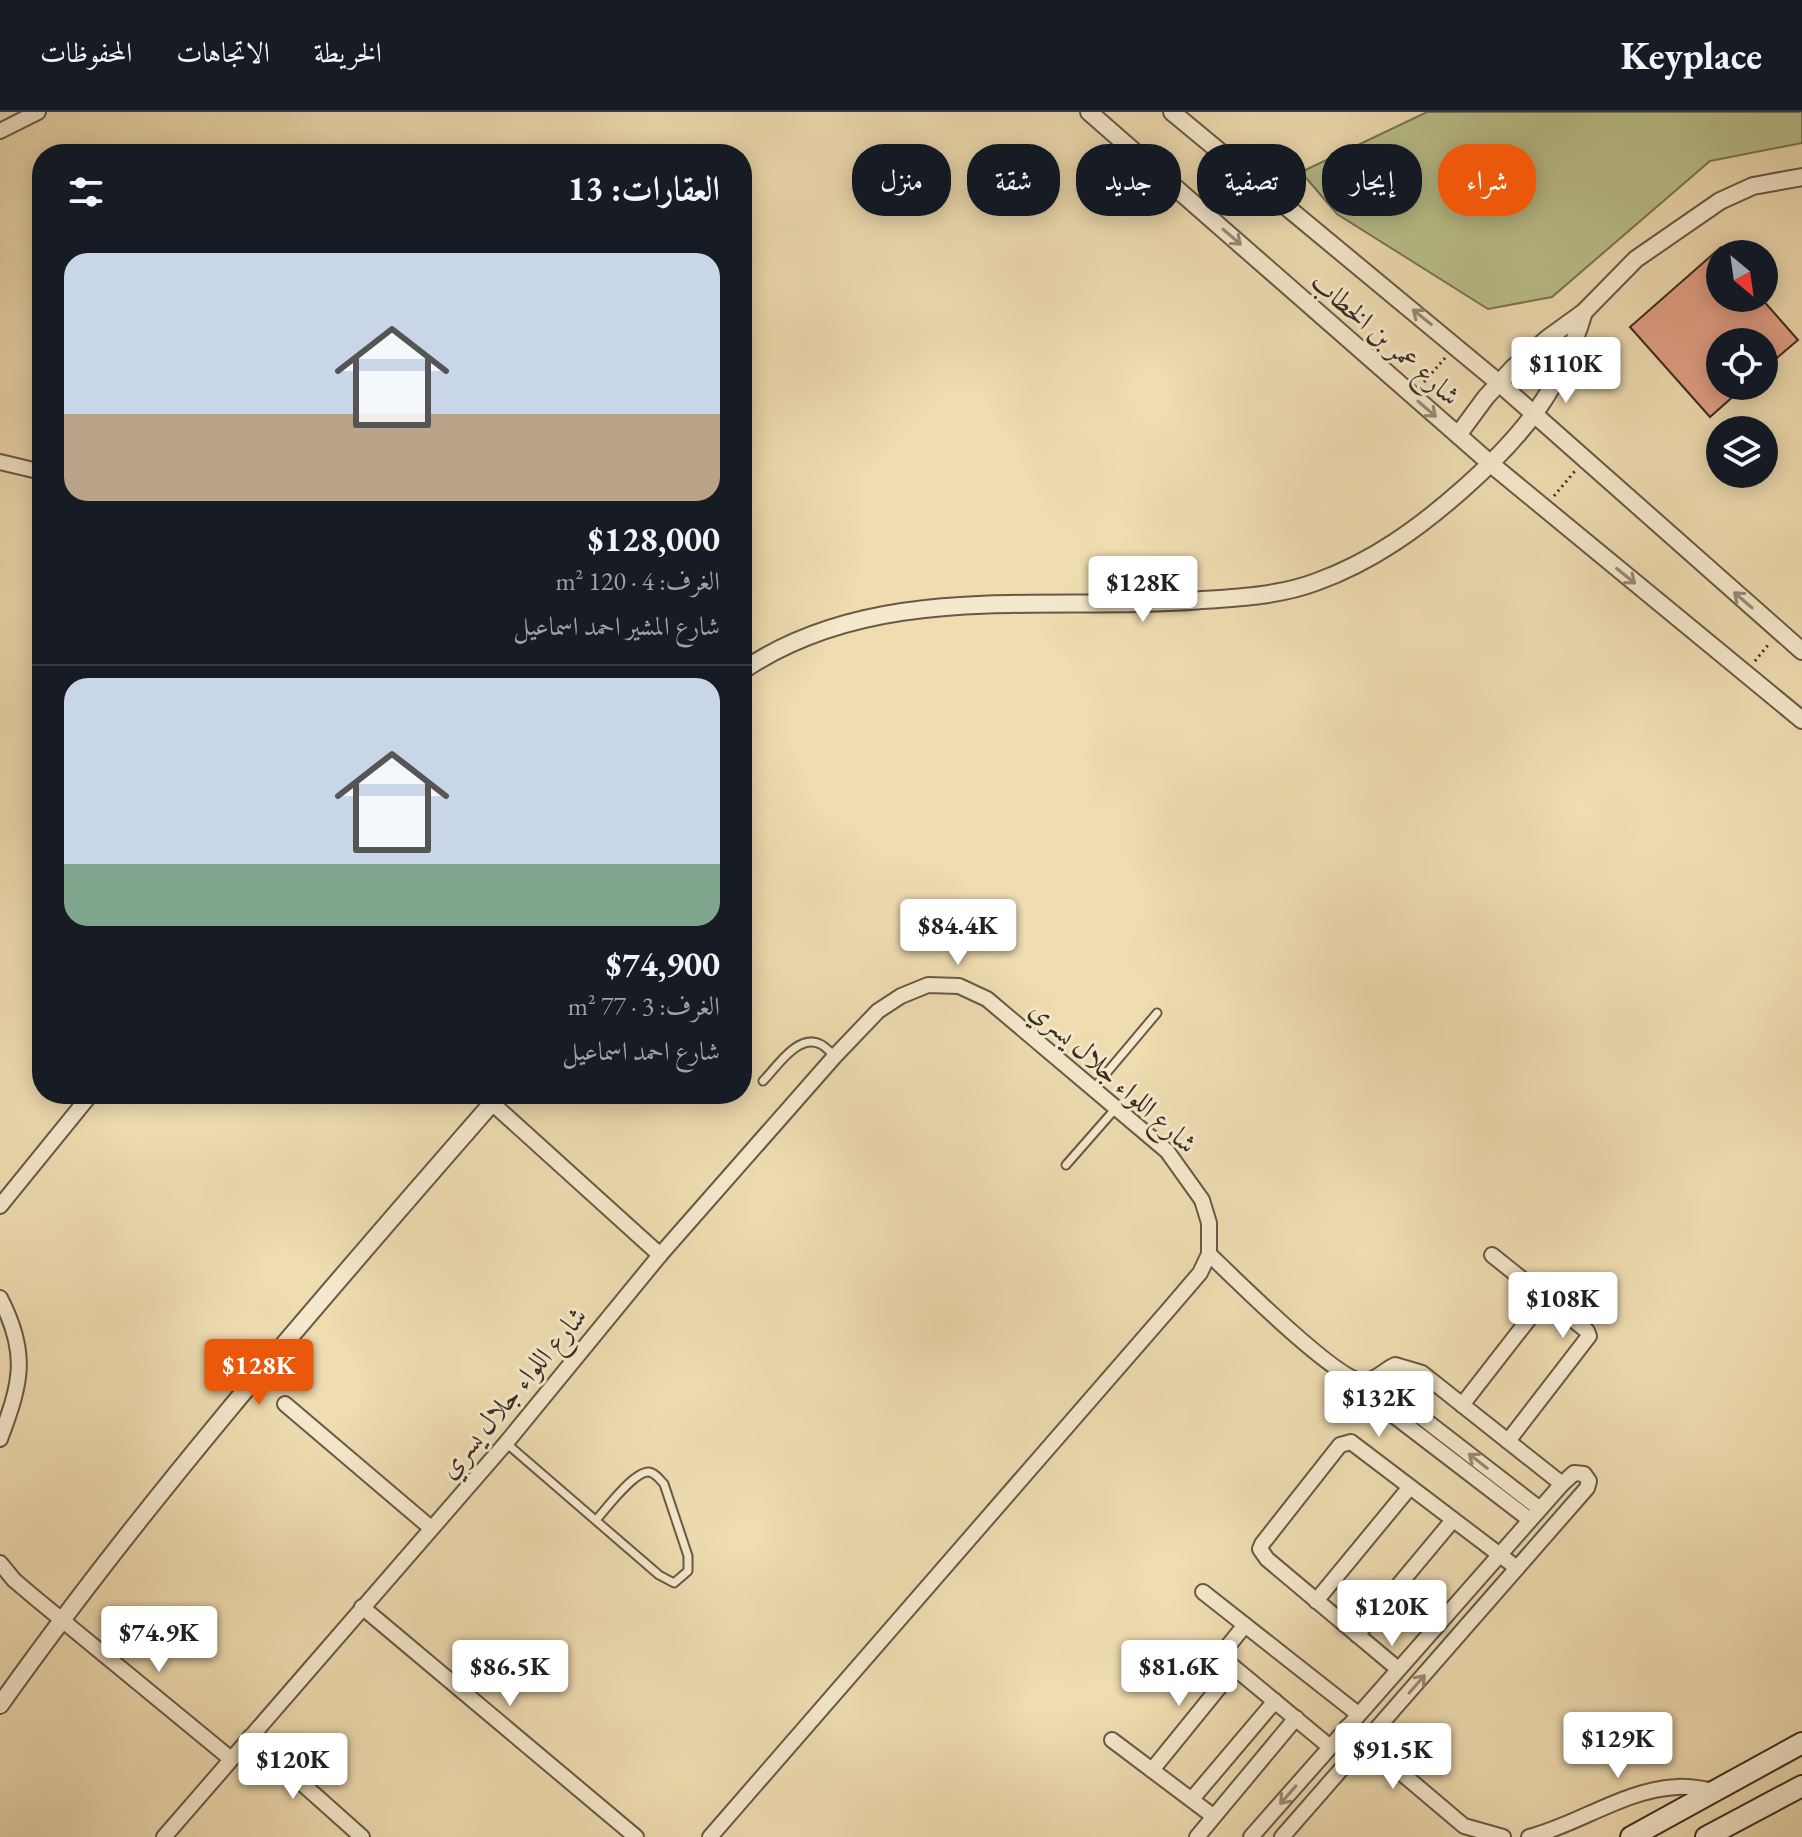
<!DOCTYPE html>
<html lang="ar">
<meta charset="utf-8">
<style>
:root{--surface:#171b24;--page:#20242c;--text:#f1f3f6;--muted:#9ea1a6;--line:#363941;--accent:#ea580c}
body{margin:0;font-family:"EB Garamond",Amiri,serif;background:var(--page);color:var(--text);direction:rtl;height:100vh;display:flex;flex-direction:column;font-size:30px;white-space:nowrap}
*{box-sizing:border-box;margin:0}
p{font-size:26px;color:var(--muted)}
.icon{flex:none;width:44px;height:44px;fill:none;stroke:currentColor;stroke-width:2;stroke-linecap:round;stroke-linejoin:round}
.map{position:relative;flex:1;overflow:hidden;direction:ltr}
.drawer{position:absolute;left:32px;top:32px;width:720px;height:960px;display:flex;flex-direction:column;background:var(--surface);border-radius:32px;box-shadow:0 4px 20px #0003;direction:rtl}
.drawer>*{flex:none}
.top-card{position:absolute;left:776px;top:32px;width:760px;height:72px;direction:rtl;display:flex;gap:16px}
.needle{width:52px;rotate:151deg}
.tools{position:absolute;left:1706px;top:128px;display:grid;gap:16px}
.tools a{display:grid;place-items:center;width:72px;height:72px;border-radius:50%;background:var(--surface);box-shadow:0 4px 20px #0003;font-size:40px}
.price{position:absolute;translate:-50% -68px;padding:0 18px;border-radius:8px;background:#fff;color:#222;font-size:26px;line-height:52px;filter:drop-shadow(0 2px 4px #0008)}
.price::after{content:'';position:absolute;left:50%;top:48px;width:24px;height:18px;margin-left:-12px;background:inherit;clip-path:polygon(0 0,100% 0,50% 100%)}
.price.on{background:var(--accent);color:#fff}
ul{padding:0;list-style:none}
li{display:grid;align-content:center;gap:16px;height:424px;padding:0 32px}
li+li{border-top:2px solid var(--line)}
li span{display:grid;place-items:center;height:248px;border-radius:24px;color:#555}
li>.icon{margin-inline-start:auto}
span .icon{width:144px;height:144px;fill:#fffc;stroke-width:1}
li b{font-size:34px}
h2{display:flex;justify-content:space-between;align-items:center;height:96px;padding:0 32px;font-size:34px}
.tag{padding:0 28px;border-radius:32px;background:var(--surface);box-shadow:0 4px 20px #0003;font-size:28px;line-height:72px}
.tag.on{background:var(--accent);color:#fff}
header{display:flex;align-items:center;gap:48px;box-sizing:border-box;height:112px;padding:0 40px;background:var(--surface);border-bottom:2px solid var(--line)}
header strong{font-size:38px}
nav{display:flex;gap:44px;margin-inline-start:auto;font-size:28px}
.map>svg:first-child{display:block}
.green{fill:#bac08b;stroke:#7a7656;stroke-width:2}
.building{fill:#e19f85;stroke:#3b2d22;stroke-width:2}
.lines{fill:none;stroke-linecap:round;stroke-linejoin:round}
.service-casing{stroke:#685946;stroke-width:11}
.minor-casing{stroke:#685946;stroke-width:18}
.tertiary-casing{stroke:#685946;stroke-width:20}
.secondary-casing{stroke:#3b2d22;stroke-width:24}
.path{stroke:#3b2d22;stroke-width:3;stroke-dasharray:2 4;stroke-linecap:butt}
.service{stroke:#f5e8cc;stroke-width:7}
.minor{stroke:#f5e8cc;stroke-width:14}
.tertiary{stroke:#f5e8cc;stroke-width:16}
.secondary{stroke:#f5e8cc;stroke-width:20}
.oneway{stroke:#988a77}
.labels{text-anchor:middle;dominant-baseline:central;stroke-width:6;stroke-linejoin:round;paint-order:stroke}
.street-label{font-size:28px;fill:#3b2d22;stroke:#f5e8cc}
</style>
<header>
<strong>Keyplace</strong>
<nav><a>الخريطة</a><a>الاتجاهات</a><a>المحفوظات</a></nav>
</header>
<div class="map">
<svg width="1802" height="1725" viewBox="0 0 1802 1725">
<rect width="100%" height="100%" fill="#efdcb1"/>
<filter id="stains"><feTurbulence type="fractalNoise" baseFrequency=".0025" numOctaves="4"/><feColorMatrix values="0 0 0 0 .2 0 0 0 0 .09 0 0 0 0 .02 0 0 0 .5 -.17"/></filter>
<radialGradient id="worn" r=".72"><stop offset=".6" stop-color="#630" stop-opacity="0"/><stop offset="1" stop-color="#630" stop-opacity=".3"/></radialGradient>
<polygon class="green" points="1427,0 1802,0 1802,31 1710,49 1552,185 1488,197 1337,102 1301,60"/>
<polygon class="building" points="1720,136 1720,186 1761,186 1798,228 1764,257 1764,230 1720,230 1720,274 1745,274 1710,305 1630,215"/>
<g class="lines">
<g class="service-casing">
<g id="service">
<path d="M763,969C776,956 798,921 820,932C825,934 831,941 835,944"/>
<polyline points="1093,977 1157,901"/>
<polyline points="1066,1053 1116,996"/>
<path d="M506,1331L659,1463L674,1471L688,1459V1444L664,1372C660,1368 656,1361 649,1360C634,1359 606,1397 596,1408"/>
</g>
</g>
<g class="minor-casing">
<g id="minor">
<polyline points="0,19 38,0"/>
<polyline points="0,350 42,360"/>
<polyline points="492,991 660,1143"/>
<polyline points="0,1094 91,982"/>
<path d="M1209,1142C1233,1165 1335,1267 1362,1269C1375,1270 1385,1257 1395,1253L1422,1261L1562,1372"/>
<polyline points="1492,1143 1587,1219 1589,1224 1508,1329"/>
<path d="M0,1186C29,1242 21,1271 0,1327"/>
<polyline points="285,1292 431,1416"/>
<polyline points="1462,1293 1546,1185"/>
<polyline points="1530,1408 1384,1296 1381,1291 1384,1285 1394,1284 1540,1397"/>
<polyline points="0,1451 14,1468 34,1485 231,1647"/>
<polyline points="1203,1480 1358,1602"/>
<polyline points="1316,1489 1410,1375"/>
<polyline points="362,1495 636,1725"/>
<polyline points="1245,1513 1224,1539 1225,1548 1330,1635"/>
<polyline points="1357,1523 1453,1408"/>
<polyline points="1398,1557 1267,1447 1260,1437 1262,1432 1340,1333 1351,1330 1517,1456"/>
<polyline points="1347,1615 1464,1714 1503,1725"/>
<polyline points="250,1625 362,1725"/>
<polyline points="1112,1628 1213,1704"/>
<polyline points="1152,1658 1234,1557"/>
<polyline points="1192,1687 1275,1589"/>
<polyline points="164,1725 506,1331 660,1143 835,944 878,899 901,884 928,873 959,874 987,887 1167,1039 1202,1088 1209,1111 1209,1142 1200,1161 1170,1196 710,1725"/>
<polyline points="1197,1725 1296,1606"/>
<polyline points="1251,1725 1562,1372 1574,1361 1584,1362 1589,1369 1587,1376 1282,1725"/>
<path d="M1529,1725C1580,1712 1623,1678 1677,1675C1689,1674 1703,1677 1715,1679"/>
</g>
</g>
<g class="tertiary-casing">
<g id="tertiary">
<polyline points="1089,0 1491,352 1802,608"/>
<polyline points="1172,0 1499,271 1802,539"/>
<polyline points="1458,323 1486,285 1514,255 1548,226 1584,200 1636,147 1720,89 1753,74 1802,65"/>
<path d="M742,559C874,469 1040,499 1190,489C1231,486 1276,485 1316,470C1372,450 1419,416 1463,377C1522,325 1561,277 1584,200"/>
<path d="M0,1593C152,1379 327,1181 500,982"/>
</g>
</g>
<g class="secondary-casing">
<g id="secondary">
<polyline points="1631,1725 1802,1631"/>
<polyline points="1706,1725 1802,1674"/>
</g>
</g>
<g class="path">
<polyline points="1230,101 1245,82"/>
<polyline points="1424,270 1445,246"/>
<polyline points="1554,384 1575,359"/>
<polyline points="1755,549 1768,533"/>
</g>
<use href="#service" class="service"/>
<use href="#minor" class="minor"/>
<use href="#tertiary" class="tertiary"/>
<use href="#secondary" class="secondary"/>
</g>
<defs><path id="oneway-shaft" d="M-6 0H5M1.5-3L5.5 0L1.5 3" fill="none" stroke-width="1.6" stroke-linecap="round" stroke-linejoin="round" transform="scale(2)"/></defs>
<g class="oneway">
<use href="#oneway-shaft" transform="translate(1232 125) rotate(41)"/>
<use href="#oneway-shaft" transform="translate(1422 205) rotate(-141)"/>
<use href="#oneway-shaft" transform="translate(1427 297) rotate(41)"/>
<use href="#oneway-shaft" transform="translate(1626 464) rotate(39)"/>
<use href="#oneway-shaft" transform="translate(1743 488) rotate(-139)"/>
<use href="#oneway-shaft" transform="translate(1478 1349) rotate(-142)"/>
<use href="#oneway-shaft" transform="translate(1417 1572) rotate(-49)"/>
<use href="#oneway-shaft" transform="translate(1288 1683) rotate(131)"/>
</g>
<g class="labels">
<g class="street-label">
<text transform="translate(1386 226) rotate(41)">شارع عمر بن الخطاب</text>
<text transform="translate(1114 964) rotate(42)">شارع اللواء جلال يسري</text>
<text transform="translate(512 1280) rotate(-50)">شارع اللواء جلال يسري</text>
</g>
</g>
<rect width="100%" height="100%" filter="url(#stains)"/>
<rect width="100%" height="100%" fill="url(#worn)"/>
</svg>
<div class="tools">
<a><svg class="needle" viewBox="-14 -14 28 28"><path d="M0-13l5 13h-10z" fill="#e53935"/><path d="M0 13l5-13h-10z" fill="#9ea1a6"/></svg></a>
<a><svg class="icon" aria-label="locate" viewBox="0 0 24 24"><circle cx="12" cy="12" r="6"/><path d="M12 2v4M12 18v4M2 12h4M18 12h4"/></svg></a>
<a><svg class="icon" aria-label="layers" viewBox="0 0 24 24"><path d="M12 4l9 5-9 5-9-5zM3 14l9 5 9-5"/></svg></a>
</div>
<b class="price" style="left:1566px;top:293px">$110K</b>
<b class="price" style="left:1143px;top:512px">$128K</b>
<b class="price" style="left:958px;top:855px">$84.4K</b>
<b class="price" style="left:1563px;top:1228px">$108K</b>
<b class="price on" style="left:259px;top:1295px">$128K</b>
<b class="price" style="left:1379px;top:1327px">$132K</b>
<b class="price" style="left:1392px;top:1536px">$120K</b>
<b class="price" style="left:159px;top:1562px">$74.9K</b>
<b class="price" style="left:510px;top:1596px">$86.5K</b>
<b class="price" style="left:1179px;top:1596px">$81.6K</b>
<b class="price" style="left:1618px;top:1668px">$129K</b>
<b class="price" style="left:1393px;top:1679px">$91.5K</b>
<b class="price" style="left:293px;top:1689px">$120K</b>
<div class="top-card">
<a class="tag on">شراء</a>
<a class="tag">إيجار</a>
<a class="tag">تصفية</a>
<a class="tag">جديد</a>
<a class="tag">شقة</a>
<a class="tag">منزل</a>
</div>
<section class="drawer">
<h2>العقارات: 13<svg class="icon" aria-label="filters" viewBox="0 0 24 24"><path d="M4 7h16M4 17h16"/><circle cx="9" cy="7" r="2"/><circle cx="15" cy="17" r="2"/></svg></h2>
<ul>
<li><span style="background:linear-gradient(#c9d6e8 65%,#b9a48a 0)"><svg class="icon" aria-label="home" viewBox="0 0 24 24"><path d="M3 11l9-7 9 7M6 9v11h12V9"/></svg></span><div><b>$128,000</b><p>الغرف: 4 · 120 m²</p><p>شارع المشير احمد اسماعيل</p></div></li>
<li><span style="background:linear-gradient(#c9d6e8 75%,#7fa58c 0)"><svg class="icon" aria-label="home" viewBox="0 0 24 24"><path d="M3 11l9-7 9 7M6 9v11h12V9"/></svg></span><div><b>$74,900</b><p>الغرف: 3 · 77 m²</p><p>شارع احمد اسماعيل</p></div></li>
</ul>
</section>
</div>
